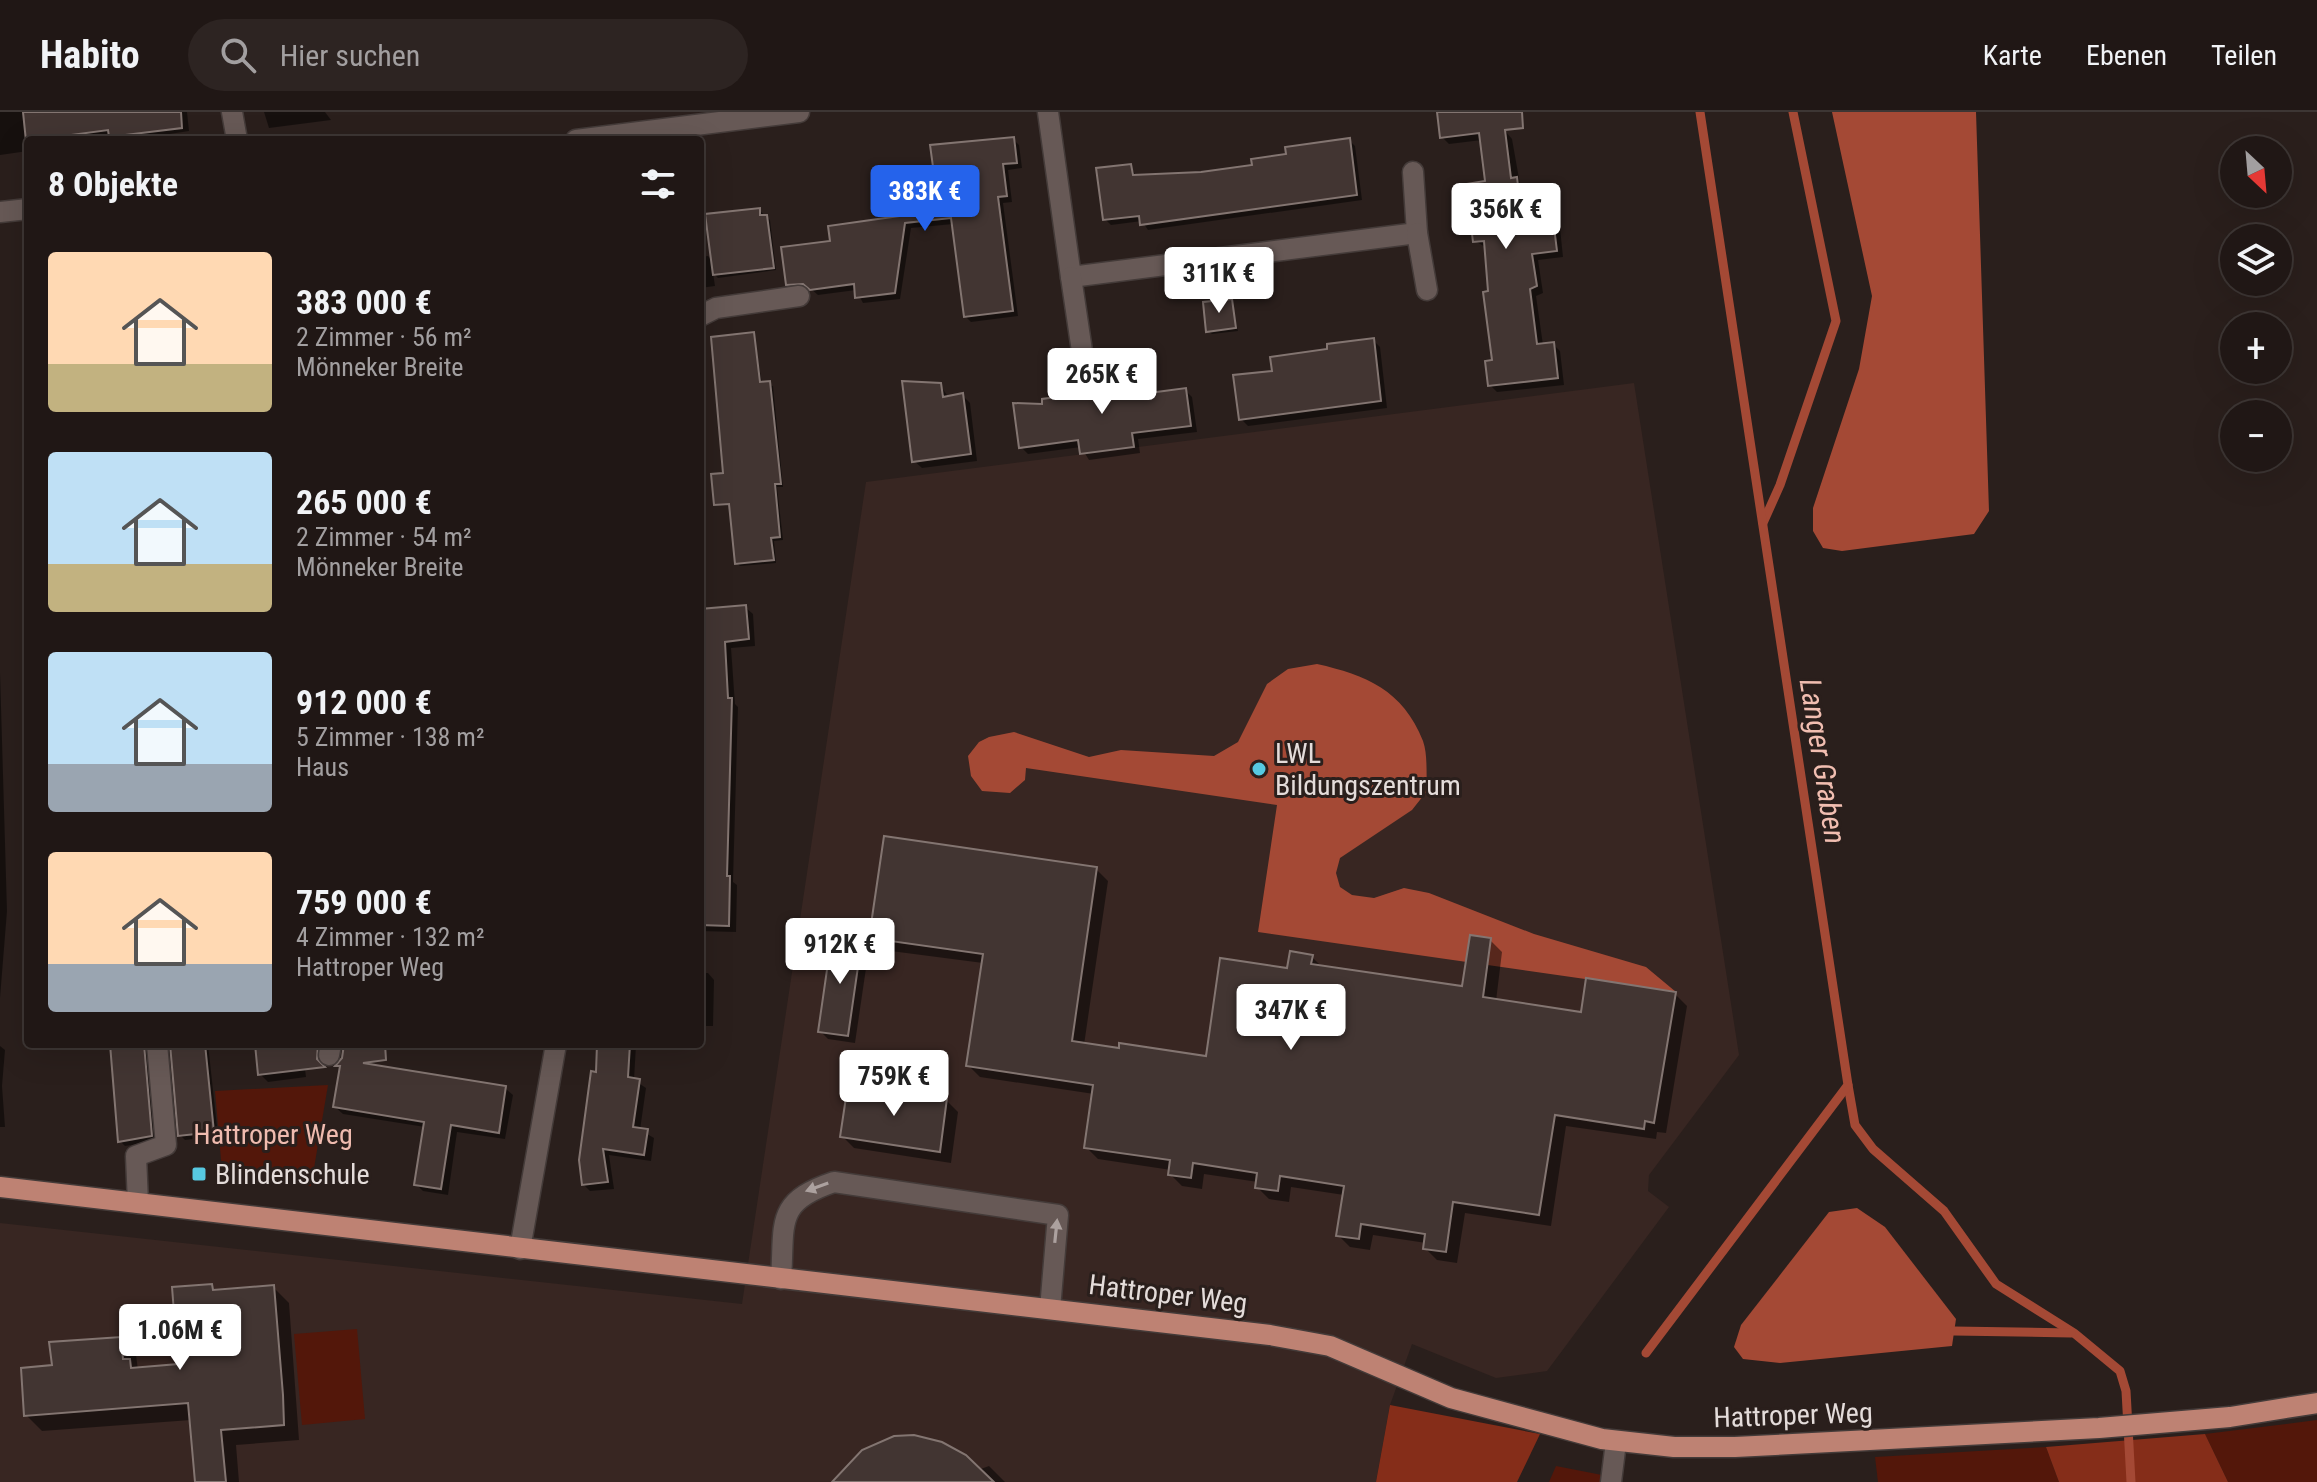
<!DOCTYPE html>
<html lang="de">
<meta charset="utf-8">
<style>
:root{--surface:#201715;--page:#2d2422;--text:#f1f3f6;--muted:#a29fa0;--line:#3d3634;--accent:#2563eb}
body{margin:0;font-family:"Roboto Condensed",sans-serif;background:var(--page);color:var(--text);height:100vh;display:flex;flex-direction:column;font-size:30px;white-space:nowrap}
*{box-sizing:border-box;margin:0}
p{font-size:26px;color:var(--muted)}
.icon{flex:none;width:44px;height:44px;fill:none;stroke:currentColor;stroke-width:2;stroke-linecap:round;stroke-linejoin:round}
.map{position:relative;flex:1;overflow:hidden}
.details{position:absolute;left:24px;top:24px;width:680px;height:912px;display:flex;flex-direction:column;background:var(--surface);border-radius:8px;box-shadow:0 8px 32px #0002,0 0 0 2px var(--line)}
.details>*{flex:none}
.needle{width:52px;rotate:154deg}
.buttons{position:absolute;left:2220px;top:24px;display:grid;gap:16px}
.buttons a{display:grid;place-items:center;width:72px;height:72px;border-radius:50%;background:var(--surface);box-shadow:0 8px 32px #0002,0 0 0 2px var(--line);font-size:40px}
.price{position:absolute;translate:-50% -68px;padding:0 18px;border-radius:8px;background:#fff;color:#222;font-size:26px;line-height:52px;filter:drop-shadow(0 2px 4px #0008)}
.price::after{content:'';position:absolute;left:50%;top:48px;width:24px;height:18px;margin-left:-12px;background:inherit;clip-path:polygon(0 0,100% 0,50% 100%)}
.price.current{background:var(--accent);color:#fff}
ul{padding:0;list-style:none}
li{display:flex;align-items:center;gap:24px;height:200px;padding:0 24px}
li span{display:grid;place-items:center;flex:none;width:224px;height:160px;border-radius:8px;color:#555}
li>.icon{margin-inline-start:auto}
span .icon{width:96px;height:96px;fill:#fffc;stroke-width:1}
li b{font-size:34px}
h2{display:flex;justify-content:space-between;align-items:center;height:96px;padding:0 24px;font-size:34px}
header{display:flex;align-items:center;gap:48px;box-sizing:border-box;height:112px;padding:0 40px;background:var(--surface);border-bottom:2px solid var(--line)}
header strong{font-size:38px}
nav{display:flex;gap:44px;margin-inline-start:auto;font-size:28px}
.search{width:560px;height:72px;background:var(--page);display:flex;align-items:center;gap:20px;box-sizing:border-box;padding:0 28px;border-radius:44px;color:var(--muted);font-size:30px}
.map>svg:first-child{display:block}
.built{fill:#382622}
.green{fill:#53170a}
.forest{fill:#852d19}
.water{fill:#a44935}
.shadow{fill:#0007}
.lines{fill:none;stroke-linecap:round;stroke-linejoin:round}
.stream{stroke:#a44935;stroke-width:9}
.building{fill:#423532;stroke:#837571;stroke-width:2}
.minor-casing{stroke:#443b39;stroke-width:23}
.major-casing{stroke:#443b39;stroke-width:23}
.minor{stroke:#675956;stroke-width:20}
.major{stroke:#be8273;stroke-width:20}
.oneway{fill:#aca19f}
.poi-dot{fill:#57c9e1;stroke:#2a1f1c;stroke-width:3}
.labels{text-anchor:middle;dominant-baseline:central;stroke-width:6;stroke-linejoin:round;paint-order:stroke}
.poi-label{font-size:28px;fill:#e4dcda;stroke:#2a1f1c;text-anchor:start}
.park-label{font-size:28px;fill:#efbbaf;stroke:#2a1f1c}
.street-label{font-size:28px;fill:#e4dcda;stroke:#2a1f1c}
.water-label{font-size:30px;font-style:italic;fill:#f1beb1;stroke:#2a1f1c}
</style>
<header>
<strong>Habito</strong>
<div class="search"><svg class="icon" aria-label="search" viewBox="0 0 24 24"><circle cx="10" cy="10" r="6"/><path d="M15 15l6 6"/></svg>Hier suchen</div>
<nav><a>Karte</a><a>Ebenen</a><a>Teilen</a></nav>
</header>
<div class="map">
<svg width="2317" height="1370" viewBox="0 0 2317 1370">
<rect width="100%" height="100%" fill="#2a1f1c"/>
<polygon class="built" points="1634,271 1739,943 1649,1063 1648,1079 1669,1095 1547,1259 1496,1266 1412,1232 1390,1293 1376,1370 0,1370 0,1111 742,1192 866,370"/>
<g class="green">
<polygon points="328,973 311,1074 222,1059 215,979"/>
<polygon points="357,1217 365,1307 302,1313 294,1222"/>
<polygon points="2317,1308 2317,1370 2228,1370 2205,1322"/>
<polygon points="2046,1335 2059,1370 1878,1370 1875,1345"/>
<polygon points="1556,1354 1602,1363 1600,1370 1549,1370"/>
</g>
<g class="forest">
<polygon points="1390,1293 1540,1322 1517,1370 1376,1370"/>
<polygon points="2205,1322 2228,1370 2059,1370 2046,1335"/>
</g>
<g class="water">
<polygon points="1832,0 1976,0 1989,399 1974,422 1842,439 1823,436 1813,419 1813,396 1859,257 1872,184"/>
<path d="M1317,552C1366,563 1403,578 1423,629C1428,643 1426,664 1427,679L1412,698L1340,746L1336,761L1340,775L1352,783L1374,786L1404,776L1429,781L1534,822L1646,855L1676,880L1258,820L1277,693L1026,656L1025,668L1010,681L982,679L971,664L968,644L979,630L989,625L1014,620L1089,645L1121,638L1214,644L1238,630L1267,572L1288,557Z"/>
<polygon points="1857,1096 1885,1115 1956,1207 1952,1234 1780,1251 1743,1247 1734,1235 1741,1213 1829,1100"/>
</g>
<g class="shadow">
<polygon points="0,0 187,0 189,19 131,28 98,28 97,24 28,28 28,39 0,43"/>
<polygon points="264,0 325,0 331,8 269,16"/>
<polygon points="1439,0 1489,0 1512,27 1527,112 1552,109 1560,116 1563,145 1538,148 1543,181 1536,184 1543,233 1553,232 1560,239 1564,273 1497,280 1490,273 1494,250 1487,136 1475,129 1487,71 1482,28 1449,32 1442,25"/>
<polygon points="1013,27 1019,33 1022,56 1008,58 1012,90 1003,91 1018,204 971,210 965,204 953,112 911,116 900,187 863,191 856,178 818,183 811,177 794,178 788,172 833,130 908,105 940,86"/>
<polygon points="1349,28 1355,34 1362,88 1148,118 1142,109 1111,113 1105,107 1130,54 1137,65 1201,62 1254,55"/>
<polygon points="759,98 770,108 776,158 718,166 713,161 715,174 700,176 700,145 708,144 713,149"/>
<polygon points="1231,189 1238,219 1212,222 1208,219"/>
<polygon points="754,222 762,272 773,274 783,375 777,375 783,428 774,429 776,451 740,454 737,451 731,394 716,392"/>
<polygon points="1373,228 1380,235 1387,296 1248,314 1241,307 1274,260"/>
<polygon points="1137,259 1144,266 1147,283 1185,278 1192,285 1197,320 1138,327 1140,341 1089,348 1081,335 1028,342 1021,335 1045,294 1113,280"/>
<polygon points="940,273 949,286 962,283 970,291 977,349 922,356 914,349"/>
<polygon points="745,495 753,502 755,534 731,536 735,592 738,595 733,770 737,773 736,820 700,819 700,499"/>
<polygon points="0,560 7,799 0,886"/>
<polygon points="1096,757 1108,769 1084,933 1208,946 1289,858 1312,845 1323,856 1464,876 1490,828 1502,840 1496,889 1583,902 1675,882 1687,894 1666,1021 1657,1020 1656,1027 1566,1014 1551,1114 1465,1101 1457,1151 1437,1148 1425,1136 1426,1131 1373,1123 1370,1138 1350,1135 1338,1123 1344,1083 1291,1075 1289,1090 1269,1087 1257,1075 1258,1070 1204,1062 1202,1077 1182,1074 1170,1062 1171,1058 1098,1047 1086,1035 1094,982 980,965 968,953 983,851 883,838 871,826"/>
<polygon points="861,829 869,836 855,931 828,927 820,919"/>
<polygon points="700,861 708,861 714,868 713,914 700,914"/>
<polygon points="112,932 150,932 156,1029 125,1034 120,1029"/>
<polygon points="172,932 208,932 218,1024 185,1028 180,1023"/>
<polygon points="257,932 302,932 306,965 268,970 260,962"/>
<polygon points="599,932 636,933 634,968 646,976 640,1018 654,1026 651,1049 609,1043 614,1077 590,1079 583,1072"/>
<polygon points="0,934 5,938 2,974 5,1015 0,1015"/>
<polygon points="505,976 513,983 505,1027 457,1020 448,1083 423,1079 416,1072 425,1015 343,1002 335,995"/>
<polygon points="946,988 958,1000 951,1051 854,1036 842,1024"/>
<polygon points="211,1174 217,1180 273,1175 289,1191 299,1328 236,1333 239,1370 197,1370 191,1308 42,1319 26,1303 54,1255 120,1227 136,1243 138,1258 180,1254"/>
<polygon points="989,1354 1005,1370 840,1370 978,1358"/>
</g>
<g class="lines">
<g class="stream">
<polyline points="1763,411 1780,373 1836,209 1793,0"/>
<polyline points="1848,973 1855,1013 1873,1037 1944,1099 1996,1172 2074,1221 2120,1259 2126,1279 2131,1370"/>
<polyline points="1954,1219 2071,1221"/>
<polyline points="1646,1241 1848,973 1700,0"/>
</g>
</g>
<g class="building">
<polygon points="23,0 181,0 182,16 109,25 108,18 26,29"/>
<polygon points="1437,0 1522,0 1523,16 1505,18 1511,66 1517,65 1522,110 1553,107 1557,139 1532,142 1537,174 1530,177 1537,232 1554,230 1558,266 1488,274 1485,249 1492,248 1483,180 1488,179 1484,129 1473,130 1466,72 1485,69 1479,21 1440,26"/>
<polygon points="1014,25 1017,51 1003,52 1007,84 998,85 1013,199 964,205 951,106 905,111 895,181 855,186 854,172 810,178 803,172 786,173 781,135 830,129 828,114 906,103 910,80 937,84 930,33"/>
<polygon points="1350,26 1357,83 1140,113 1139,104 1103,108 1096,56 1131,52 1133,63 1201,60 1252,53 1251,47 1286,42 1285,35"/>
<polygon points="760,96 760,103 767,103 774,156 713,163 705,102"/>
<polygon points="1232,187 1236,216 1206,220 1203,190"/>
<polygon points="754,220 760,270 770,269 781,372 775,372 780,425 771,426 774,448 735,452 729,392 714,393 711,362 723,361 711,225"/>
<polygon points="1374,226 1381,289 1239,308 1233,263 1272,259 1270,245 1327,237 1327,232"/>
<polygon points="1138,256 1141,282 1186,276 1191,314 1132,321 1134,335 1080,342 1078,328 1019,336 1013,291 1042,292 1042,287 1111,278 1108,260"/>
<polygon points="902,269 941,271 943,285 963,281 971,342 912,350"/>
<polygon points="746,493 749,527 725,530 728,586 732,586 727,764 730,764 729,814 700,813 700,497"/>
<polygon points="884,724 1097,755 1072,929 1119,936 1119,931 1206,944 1220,846 1287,856 1290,839 1313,843 1311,852 1462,874 1470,823 1491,826 1483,885 1581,900 1586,866 1676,880 1654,1011 1645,1009 1644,1017 1555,1003 1539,1103 1453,1090 1446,1140 1423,1137 1425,1122 1361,1112 1359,1127 1336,1124 1344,1074 1280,1064 1278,1079 1255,1076 1257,1061 1193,1051 1191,1066 1168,1063 1170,1048 1084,1036 1093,973 966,954 983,842 869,826"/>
<polygon points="832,823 862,827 848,924 818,920"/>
<polygon points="110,932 144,932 152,1024 118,1030"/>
<polygon points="170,932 205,932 214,1020 178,1024"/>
<polygon points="255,932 318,932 317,947 325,955 258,963"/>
<polygon points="344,932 385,932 386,948 363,951 506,974 499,1021 451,1013 441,1077 414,1073 424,1010 333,995 340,954 335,954 342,946"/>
<polygon points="597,932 630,932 628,965 640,967 633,1015 648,1017 644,1043 603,1037 608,1070 582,1073 579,1048 591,959 596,960"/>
<polygon points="848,972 947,986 940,1040 840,1025"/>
<polygon points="212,1172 213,1178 274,1173 283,1283 284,1313 221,1318 226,1370 195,1370 188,1291 24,1304 21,1256 52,1253 49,1230 121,1225 123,1247 130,1247 131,1256 178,1252 172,1175"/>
<polygon points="894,1324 914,1323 942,1330 966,1343 994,1370 832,1370 862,1338"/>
</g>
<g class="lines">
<g class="minor-casing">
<g id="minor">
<polyline points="232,0 237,28"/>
<polyline points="1048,0 1071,165 1417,121 1413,60"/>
<polyline points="576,28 799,0"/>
<polyline points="0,100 28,97"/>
<polyline points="1417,121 1427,178"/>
<polyline points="1071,165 1082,239"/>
<polyline points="700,204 716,196 799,184"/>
<polyline points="329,943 331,932"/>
<polyline points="138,1091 136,1044 166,1033 157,932"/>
<polyline points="520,1137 556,932"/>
<path d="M781,1167C785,1111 774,1090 834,1070L1058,1103L1050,1197"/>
<polyline points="1611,1370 1616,1330"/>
</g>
</g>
<g class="major-casing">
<polyline id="major" points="0,1075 1270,1223 1330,1234 1451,1286 1602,1327 1674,1335 1735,1335 2099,1316 2230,1305 2317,1291"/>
</g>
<use href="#minor" class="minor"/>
<use href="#major" class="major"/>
</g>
<defs><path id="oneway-solid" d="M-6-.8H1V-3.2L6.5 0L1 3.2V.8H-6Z" transform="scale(2)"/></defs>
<g class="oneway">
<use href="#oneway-solid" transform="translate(817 1075) rotate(160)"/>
<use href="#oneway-solid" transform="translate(1056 1119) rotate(-84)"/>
</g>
<g class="poi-dot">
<circle cx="1259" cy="657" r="8"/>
<rect x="191" y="1054" width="16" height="16" rx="4"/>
</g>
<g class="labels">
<g class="poi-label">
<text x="1275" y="641">LWL<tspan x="1275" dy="32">Bildungszentrum</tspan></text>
<text x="215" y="1062">Blindenschule</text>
</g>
<g class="park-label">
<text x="273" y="1022">Hattroper Weg</text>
</g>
<g class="street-label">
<text transform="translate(1168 1182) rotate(7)">Hattroper Weg</text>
<text transform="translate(1793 1303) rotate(-2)">Hattroper Weg</text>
</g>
<g class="water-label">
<text transform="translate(1823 649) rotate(81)">Langer Graben</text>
</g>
</g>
</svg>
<div class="buttons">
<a><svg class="needle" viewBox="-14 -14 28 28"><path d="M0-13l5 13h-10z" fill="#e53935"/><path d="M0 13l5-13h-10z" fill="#a29fa0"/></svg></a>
<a><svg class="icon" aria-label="layers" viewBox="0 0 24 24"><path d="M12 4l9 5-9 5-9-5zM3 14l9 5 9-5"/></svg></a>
<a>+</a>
<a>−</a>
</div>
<b class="price current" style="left:925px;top:121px">383K €</b>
<b class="price" style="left:1506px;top:139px">356K €</b>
<b class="price" style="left:1219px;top:203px">311K €</b>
<b class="price" style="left:1102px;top:304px">265K €</b>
<b class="price" style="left:840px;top:874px">912K €</b>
<b class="price" style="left:1291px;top:940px">347K €</b>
<b class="price" style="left:894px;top:1006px">759K €</b>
<b class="price" style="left:180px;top:1260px">1.06M €</b>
<section class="details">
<h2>8 Objekte<svg class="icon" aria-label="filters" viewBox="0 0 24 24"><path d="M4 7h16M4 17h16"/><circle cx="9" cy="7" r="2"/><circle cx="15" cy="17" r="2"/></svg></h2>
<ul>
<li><span style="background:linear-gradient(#ffd9b3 70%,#c2b280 0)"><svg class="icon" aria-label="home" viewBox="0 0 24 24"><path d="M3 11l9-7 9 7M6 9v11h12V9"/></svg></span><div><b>383 000 €</b><p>2 Zimmer · 56 m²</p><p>Mönneker Breite</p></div></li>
<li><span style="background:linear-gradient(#bfe0f5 70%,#c2b280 0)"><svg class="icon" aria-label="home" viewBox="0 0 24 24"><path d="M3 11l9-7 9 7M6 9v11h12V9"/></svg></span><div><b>265 000 €</b><p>2 Zimmer · 54 m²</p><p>Mönneker Breite</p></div></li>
<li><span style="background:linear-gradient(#bfe0f5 70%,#9aa5b1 0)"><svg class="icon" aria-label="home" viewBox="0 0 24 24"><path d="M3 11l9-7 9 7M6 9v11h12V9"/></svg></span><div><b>912 000 €</b><p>5 Zimmer · 138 m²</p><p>Haus</p></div></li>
<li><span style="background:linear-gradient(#ffd9b3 70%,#9aa5b1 0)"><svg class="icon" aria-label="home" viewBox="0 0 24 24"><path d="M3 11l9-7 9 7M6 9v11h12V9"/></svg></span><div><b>759 000 €</b><p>4 Zimmer · 132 m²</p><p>Hattroper Weg</p></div></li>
</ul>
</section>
</div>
